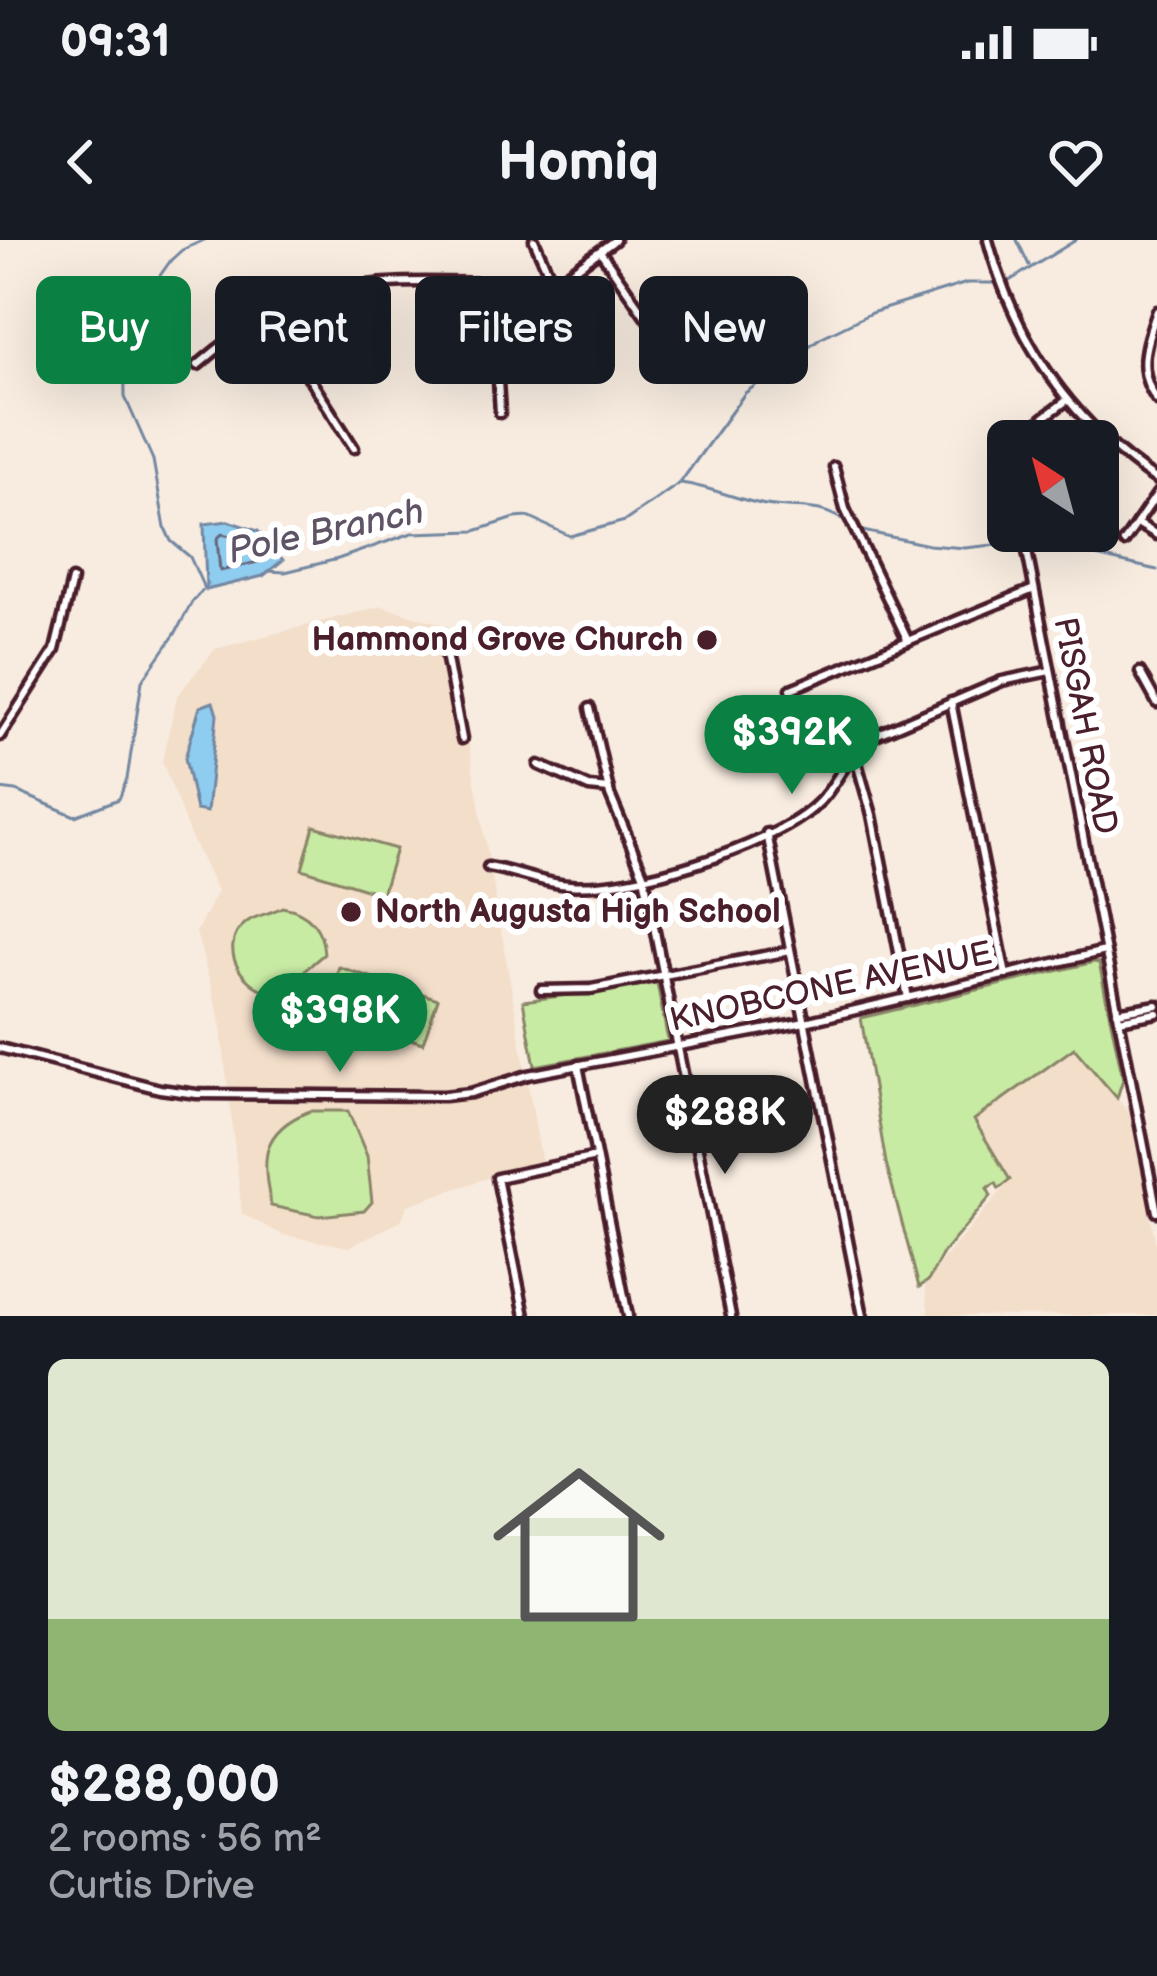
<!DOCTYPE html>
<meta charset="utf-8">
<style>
:root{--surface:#171b24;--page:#242831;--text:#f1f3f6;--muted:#9ea1a6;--accent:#0b8043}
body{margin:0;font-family:"Balsamiq Sans",sans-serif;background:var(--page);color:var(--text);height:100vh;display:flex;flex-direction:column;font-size:45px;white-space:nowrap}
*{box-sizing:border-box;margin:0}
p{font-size:39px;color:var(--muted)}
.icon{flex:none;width:66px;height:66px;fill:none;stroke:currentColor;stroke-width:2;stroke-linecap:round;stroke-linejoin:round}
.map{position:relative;height:1076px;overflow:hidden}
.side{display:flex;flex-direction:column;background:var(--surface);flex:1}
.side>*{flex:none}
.guide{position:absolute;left:36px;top:36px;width:1086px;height:108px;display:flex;gap:24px}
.needle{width:78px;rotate:324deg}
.buttons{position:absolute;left:987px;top:180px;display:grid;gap:24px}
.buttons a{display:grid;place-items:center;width:132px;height:132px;border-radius:18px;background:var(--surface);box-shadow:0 12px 48px #0002;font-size:60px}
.price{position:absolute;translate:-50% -102px;padding:0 27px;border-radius:42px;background:var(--accent);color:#fff;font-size:39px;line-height:78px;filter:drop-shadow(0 3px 6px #0008)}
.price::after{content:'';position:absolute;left:50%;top:72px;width:36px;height:27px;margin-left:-18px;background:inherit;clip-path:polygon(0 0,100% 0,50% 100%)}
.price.selected{background:#222;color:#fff}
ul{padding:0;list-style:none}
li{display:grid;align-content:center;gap:24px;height:636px;padding:0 48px}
li span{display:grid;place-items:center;height:372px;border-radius:18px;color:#555}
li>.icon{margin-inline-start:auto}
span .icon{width:216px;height:216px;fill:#fffc;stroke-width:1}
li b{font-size:51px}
.tag{padding:0 42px;border-radius:18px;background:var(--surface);box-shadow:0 12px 48px #0002;font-size:42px;line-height:108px}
.tag.selected{background:var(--accent);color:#fff}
.status{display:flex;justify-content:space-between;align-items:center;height:84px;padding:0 60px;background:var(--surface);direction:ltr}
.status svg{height:33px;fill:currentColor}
header{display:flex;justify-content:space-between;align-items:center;height:156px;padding:0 48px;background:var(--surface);font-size:54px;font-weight:700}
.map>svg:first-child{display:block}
.built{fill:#f3deca}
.green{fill:#c8eba4;stroke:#898568;stroke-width:3}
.water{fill:#8fcdf0;stroke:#7387a1;stroke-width:3}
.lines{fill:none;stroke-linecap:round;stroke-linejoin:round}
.shore{stroke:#66657a;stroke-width:3}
.stream{stroke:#7387a1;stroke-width:3}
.minor-casing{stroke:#4a1f2b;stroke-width:15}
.minor{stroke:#fff;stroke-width:6}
.poi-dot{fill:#4a1f2b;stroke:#fff;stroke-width:4.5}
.labels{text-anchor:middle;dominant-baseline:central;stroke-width:12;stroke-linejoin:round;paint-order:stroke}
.poi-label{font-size:33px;font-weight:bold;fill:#4a1f2b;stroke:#fff;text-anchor:end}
.street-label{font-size:33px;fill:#4a1f2b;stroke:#fff}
.water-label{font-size:36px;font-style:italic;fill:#5f5366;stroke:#fff}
</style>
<div class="status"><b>09:31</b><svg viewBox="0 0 49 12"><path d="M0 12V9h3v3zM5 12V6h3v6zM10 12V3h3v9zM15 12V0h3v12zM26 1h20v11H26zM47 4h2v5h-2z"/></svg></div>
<header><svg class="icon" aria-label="back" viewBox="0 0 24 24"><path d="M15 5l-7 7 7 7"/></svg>Homiq<svg class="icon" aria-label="heart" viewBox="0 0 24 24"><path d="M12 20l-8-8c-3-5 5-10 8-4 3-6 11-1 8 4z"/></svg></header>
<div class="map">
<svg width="1157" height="1076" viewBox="0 0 1157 1076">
<rect width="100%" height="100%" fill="#f8ece0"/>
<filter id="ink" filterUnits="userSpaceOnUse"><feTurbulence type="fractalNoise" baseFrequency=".00833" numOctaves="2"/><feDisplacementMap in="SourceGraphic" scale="24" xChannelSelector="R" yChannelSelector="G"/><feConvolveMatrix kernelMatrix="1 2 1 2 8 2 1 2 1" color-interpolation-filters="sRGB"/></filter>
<g filter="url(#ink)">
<g class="built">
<polygon points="382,366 448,386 542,924 508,931 408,965 401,981 349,1007 283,995 242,974 220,779 196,692 217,651 189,593 162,521 177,456 215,409"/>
<polygon points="1074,807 1130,874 1157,1009 1157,1075 929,1076 925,1048 940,1023 1010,941 974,881"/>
</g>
<g class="green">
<polygon points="314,586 396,609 382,654 302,629"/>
<path d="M282,667C308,671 323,688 324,714L305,730L295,753C249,764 211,708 247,682C255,675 271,674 282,667Z"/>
<polygon points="1094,722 1099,723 1123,839 1117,858 1074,808 974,880 1010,940 999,949 996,943 987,948 991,956 943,1013 928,1041 919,1047 886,923 861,778"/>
<polygon points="339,727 438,759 423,803 324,771"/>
<polygon points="657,743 668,801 535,826 523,761"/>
<path d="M310,871H348L367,916L372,962L364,971L319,976L271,966C262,920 259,891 310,871Z"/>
</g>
<g class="water">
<polygon points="228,281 258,291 283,320 263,336 206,350 204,284"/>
<polygon points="213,462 217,475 207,572 196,570 185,518 200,467"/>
</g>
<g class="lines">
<polygon class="shore" points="222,294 251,301 263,315 262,321 220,331 217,299"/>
<g class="stream">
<polyline points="1017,0 1029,25"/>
<path d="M681,243C711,247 737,260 766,265C803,271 813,261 850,284"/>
<polyline points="858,290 929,305 965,308 1012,303 1061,308 1157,330"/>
<polyline points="268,331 285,332 338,319 412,293 475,291 515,278 528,277 570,296 625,281 680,243 745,153 820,98 871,73 967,43 1006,43 1076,0"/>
<polyline points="203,346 190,317 171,301 165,288 153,220 125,157 124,97 147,54 171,20 182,10 204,0"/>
<polyline points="0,549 16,551 75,576 119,559 127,539 142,441 175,394 192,362 208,344"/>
</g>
<g class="minor-casing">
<g id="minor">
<polyline points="534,0 552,41"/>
<path d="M988,0C1015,100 1071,182 1157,240"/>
<polyline points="600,11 680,126"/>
<polyline points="492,44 500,173"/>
<path d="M1157,71C1146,103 1135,130 1157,160"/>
<polyline points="269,75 354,208"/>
<path d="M198,125C321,19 399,46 546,43L566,35L615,0"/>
<polyline points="1028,201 1042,179 1066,161"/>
<polyline points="834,227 845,269 908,401"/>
<polyline points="1137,283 1157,295"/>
<polyline points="1023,291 1157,972"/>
<polyline points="1124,302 1157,254"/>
<polyline points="443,398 462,499"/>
<polyline points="1140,432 1157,463"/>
<polyline points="791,449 1034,349"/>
<polyline points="951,462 1006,735"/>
<polyline points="590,468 610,555 644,636 731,1076"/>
<polyline points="0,496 55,410 72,340"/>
<polyline points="854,512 872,575 908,758"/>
<polyline points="539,525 589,547 609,549"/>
<polyline points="767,593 863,1076"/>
<path d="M488,627C515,631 541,643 569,645C630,651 767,608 813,568C837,548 845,515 871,497L1002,441L1050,431"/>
<polyline points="541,750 591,749 790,711"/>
<polyline points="1117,772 1157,765"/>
<polyline points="1119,780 1157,773"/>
<polyline points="0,808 160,849 197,854 444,856 471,853 528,835 805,782 1105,711"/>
<polyline points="578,825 628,1076"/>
<polyline points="525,1076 497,938 596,917"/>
</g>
</g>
<use href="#minor" class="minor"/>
</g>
</g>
<g class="poi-dot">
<circle cx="707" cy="400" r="12"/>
<circle cx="351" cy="672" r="12"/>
</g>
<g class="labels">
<g class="poi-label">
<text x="683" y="400">Hammond Grove Church</text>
<text x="375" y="672" text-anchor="start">North Augusta High School</text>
</g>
<g class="street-label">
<text transform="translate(1085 486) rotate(79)">PISGAH ROAD</text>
<text transform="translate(831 747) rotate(-12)">KNOBCONE AVENUE</text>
</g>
<g class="water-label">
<text transform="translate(326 292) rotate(-12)">Pole Branch</text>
</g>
</g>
</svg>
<div class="buttons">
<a><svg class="needle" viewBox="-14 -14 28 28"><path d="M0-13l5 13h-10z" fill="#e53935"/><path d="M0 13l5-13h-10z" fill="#9ea1a6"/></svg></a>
</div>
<b class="price" style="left:792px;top:557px">$392K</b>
<b class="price" style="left:340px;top:835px">$398K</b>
<b class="price selected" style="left:725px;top:937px">$288K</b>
<div class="guide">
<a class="tag selected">Buy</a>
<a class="tag">Rent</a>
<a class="tag">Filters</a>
<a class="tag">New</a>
</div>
</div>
<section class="side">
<ul>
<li><span style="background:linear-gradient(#dfe7d0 70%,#8fb573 0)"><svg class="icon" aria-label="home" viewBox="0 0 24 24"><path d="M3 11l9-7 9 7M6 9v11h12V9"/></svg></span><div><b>$288,000</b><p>2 rooms · 56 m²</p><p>Curtis Drive</p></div></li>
</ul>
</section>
